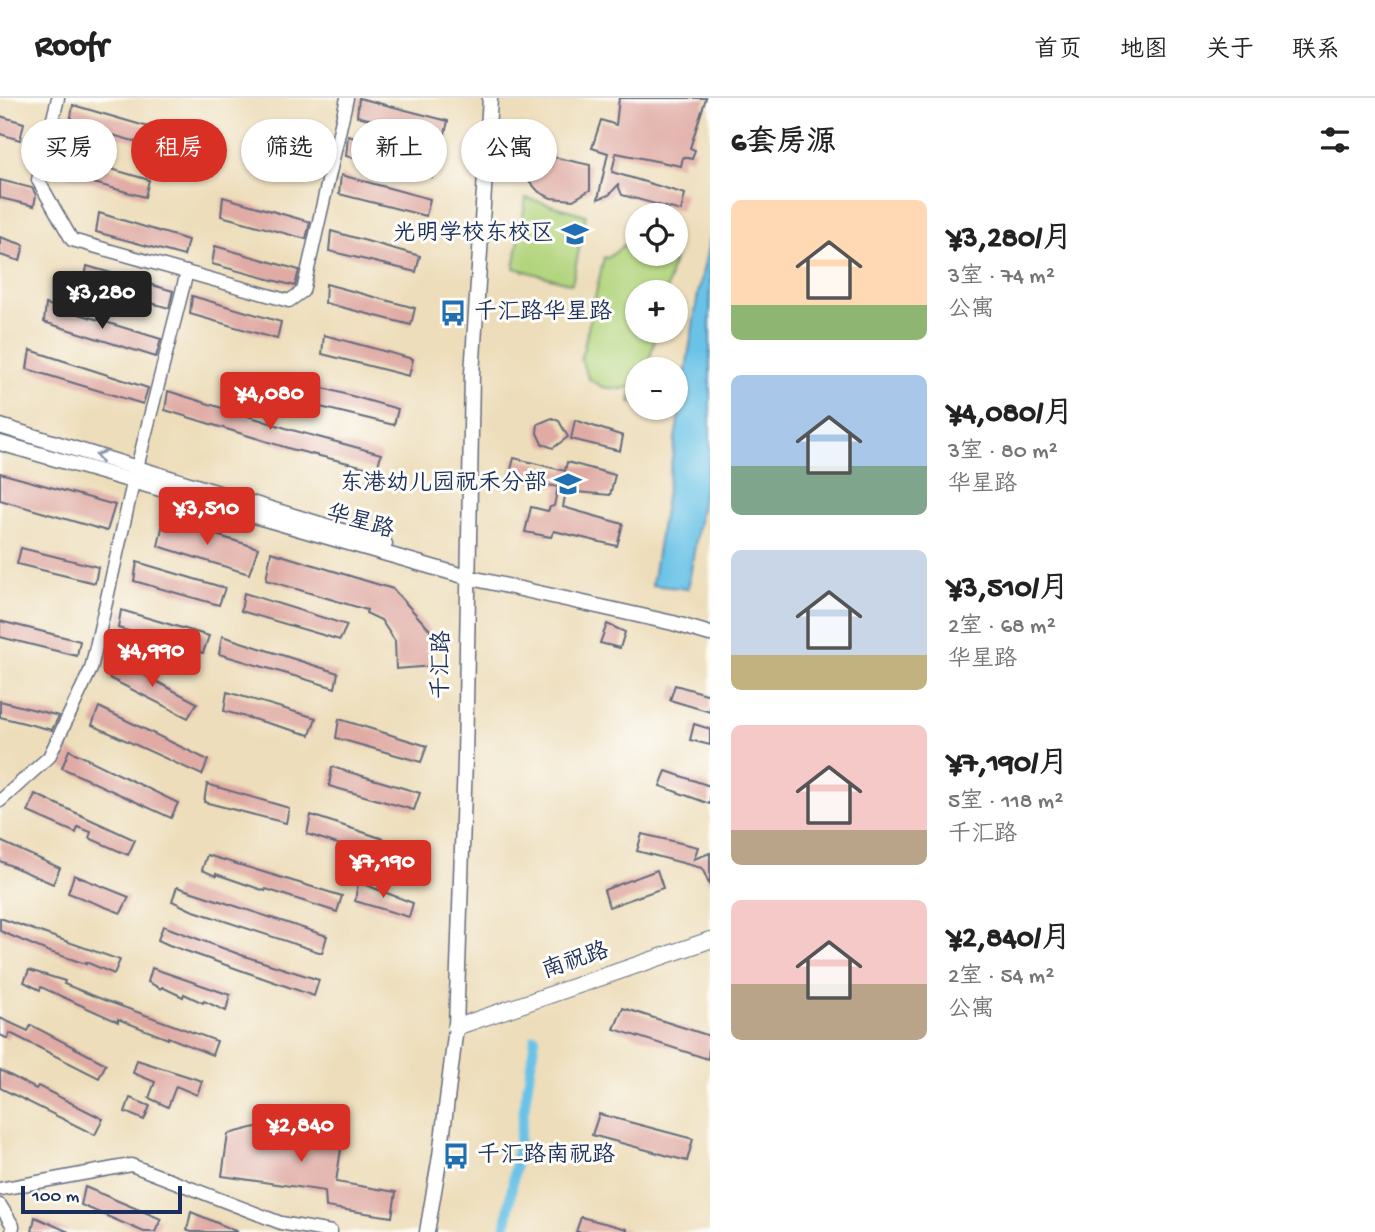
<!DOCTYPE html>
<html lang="zh">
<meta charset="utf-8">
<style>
:root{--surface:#fff;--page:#f2f2f2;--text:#222;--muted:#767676;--line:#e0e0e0;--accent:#d93025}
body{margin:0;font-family:"Gochi Hand","LXGW WenKai TC",sans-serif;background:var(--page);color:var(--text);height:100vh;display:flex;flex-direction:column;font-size:26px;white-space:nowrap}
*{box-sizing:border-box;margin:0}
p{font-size:23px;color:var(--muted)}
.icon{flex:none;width:38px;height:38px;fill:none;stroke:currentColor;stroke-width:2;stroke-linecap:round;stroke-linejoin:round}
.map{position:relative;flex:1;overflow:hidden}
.drawer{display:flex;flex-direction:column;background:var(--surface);width:665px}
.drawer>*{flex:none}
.hud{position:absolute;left:21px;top:21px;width:583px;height:63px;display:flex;gap:14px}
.buttons{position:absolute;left:625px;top:105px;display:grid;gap:14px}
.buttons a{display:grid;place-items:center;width:63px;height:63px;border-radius:50%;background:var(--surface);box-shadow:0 2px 5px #0004;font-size:35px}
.scale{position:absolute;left:21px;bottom:18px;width:161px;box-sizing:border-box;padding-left:7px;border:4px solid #1b2f5e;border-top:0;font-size:19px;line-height:24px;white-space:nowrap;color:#1b2f5e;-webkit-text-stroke:5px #fdfcf7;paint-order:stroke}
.price{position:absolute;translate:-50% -60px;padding:0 16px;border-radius:7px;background:var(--accent);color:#fff;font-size:23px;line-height:46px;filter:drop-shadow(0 2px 4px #0008)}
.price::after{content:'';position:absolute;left:50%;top:42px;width:21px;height:16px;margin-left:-10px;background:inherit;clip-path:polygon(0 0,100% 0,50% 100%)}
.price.current{background:#222;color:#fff}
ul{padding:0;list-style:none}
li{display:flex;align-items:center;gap:21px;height:175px;padding:0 21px}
li span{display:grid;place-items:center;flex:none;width:196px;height:140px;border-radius:10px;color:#555}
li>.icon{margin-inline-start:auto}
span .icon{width:84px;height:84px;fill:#fffc;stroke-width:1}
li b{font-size:30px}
h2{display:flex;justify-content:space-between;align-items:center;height:84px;padding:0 21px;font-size:30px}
.tag{padding:0 24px;border-radius:32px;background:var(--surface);box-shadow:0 2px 5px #0004;font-size:24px;line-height:63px}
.tag.current{background:var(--accent);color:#fff}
header{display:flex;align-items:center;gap:42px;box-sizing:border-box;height:98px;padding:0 35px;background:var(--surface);border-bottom:2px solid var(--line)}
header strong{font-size:33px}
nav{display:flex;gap:38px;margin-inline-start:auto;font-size:24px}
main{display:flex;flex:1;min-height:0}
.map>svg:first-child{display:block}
.green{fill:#b1d47c;stroke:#66826d;stroke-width:2}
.water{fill:#6ac3e7;stroke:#4279a2;stroke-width:2}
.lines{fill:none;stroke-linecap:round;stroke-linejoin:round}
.canal{stroke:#6ac3e7;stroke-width:10}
.building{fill:#e0aba4}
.minor-casing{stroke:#646c7e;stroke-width:15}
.tertiary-casing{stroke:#646c7e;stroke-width:17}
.secondary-casing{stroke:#646c7e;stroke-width:18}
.minor{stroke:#fff;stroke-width:12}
.tertiary{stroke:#fff;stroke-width:14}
.secondary{stroke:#fff;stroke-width:16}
.oneway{stroke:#8d97ae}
.labels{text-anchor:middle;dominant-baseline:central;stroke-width:6;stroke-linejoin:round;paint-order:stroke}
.poi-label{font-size:23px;fill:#1b2f5e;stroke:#fdfcf7;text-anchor:end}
.street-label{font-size:23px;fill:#1b2f5e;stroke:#fdfcf7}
</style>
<header>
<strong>Roofr</strong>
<nav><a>首页</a><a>地图</a><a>关于</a><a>联系</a></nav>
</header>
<main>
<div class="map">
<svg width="710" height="1134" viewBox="0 0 710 1134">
<rect width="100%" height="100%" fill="#fdfcf7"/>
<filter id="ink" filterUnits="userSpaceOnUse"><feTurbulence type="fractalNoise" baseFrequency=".0143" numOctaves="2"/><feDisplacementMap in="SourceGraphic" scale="14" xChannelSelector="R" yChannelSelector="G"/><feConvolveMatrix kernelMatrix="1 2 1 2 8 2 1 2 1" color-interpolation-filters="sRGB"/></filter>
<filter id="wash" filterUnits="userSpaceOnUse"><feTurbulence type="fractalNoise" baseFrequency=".00686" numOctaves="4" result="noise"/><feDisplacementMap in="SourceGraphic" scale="28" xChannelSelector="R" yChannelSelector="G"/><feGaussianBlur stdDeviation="1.57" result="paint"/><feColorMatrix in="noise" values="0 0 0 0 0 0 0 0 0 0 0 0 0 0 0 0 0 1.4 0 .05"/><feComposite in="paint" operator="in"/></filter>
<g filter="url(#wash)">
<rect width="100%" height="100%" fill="#edddba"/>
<g class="green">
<polygon points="526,100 586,117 572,186 514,170"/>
<polygon points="635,146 637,147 637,156 652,156 661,163 663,156 675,156 666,194 637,194 637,233 657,233 647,271 637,271 637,305 630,304 633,288 621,291 602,289 589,281 581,262 604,159 608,160 624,147"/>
</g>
<polygon class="water" points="710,140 710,355 688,491 652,487 698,196"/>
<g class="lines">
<polyline class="canal" points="505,1134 535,940"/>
</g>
<g id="blocks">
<g class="building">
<polygon points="359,0 448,23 444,40 357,18"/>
<polygon points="619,0 706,0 690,50 695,52 692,61 683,59 681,68 616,55 612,74 685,96 681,113 622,97 618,87 609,97 598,101 608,55 592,50 601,22 616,27"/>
<polygon points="73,7 162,33 158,50 70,25"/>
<polygon points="0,18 24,25 20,42 0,36"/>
<polygon points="348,38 437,63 432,79 346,58"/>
<polygon points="531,54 590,67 590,92 573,102 551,100 539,94 530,84 529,77"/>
<polygon points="60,56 149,82 145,99 57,75"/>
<polygon points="341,77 430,101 426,118 339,96"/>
<polygon points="0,82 32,90 36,97 34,108 0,100"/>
<polygon points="223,99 310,124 306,141 221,118"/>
<polygon points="99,115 188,142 184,158 96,134"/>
<polygon points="331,133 420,158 416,174 329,153"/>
<polygon points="0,139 24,147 20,163 0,157"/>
<polygon points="215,148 299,172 295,188 212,166"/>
<polygon points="87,168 173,193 169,210 84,186"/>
<polygon points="326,186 415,210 411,227 325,205"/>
<polygon points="192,198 281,224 277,241 190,216"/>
<polygon points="46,206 161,241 156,259 44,224"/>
<polygon points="324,237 413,261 409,278 322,256"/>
<polygon points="30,252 148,290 143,306 27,271"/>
<polygon points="309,286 398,311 394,327 308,306"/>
<polygon points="168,293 292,332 381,356 377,372 291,351 165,312"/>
<polygon points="552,320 559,323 568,339 553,350 542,346 537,335 538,326"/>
<polygon points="575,322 623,338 620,353 571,341"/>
<polygon points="514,360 565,373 567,364 615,377 610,397 566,393 563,409 623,426 617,448 554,433 551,439 525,434 531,409 548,413 550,409 554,408 558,389 509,379"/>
<polygon points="0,375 115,407 107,433 0,402"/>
<polygon points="164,421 258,450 249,476 158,448"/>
<polygon points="21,450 98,469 95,485 17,466"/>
<polygon points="271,454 393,491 430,532 433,568 396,571 395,543 381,522 366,515 367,512 266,482"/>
<polygon points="137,464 225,490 219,507 134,483"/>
<polygon points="244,495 347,527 340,542 241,513"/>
<polygon points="121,512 209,538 203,555 118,530"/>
<polygon points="0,523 80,543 77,558 0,539"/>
<polygon points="607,526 625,534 620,550 600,545"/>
<polygon points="222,538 338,575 335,590 219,556"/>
<polygon points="116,562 197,605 188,620 109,580"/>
<polygon points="675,587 710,597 710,614 670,602"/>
<polygon points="227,594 316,620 310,637 224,613"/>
<polygon points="0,603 59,618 52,632 0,619"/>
<polygon points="99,609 208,662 202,677 92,627"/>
<polygon points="339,621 427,648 421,664 336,640"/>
<polygon points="694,626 710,631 710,647 690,642"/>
<polygon points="69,652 178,705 171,720 62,670"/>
<polygon points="332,669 420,695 414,712 329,688"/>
<polygon points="666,673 710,688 710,706 660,688"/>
<polygon points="207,686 289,710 286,725 204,704"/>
<polygon points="35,696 135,742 128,757 89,740 91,734 78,729 76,735 28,714"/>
<polygon points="311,717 426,755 420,773 307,736"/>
<polygon points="642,736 698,749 694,761 710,755 710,788 702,770 637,753"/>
<polygon points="0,743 60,770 53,786 0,763"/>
<polygon points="207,757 342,798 337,814 266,791 265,793 216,776 216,778 202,772"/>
<polygon points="657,772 663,790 609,809 604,792"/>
<polygon points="74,777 129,799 121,815 68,795"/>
<polygon points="358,784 413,805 409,819 355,803"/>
<polygon points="177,789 327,838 322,855 191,812 172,803"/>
<polygon points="0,820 120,862 114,876 86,864 86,866 47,853 0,833"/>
<polygon points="163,828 244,858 319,882 314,898 169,847 158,842"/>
<polygon points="152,870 230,897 226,913 204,903 203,905 184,896 183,899 162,889 161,891 148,884"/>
<polygon points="29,872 65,883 64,886 104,902 217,943 212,957 168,939 168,941 118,921 118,924 41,889 40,892 24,884"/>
<polygon points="623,910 710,938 708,961 614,931"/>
<polygon points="0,920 28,933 31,927 106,966 99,980 10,935 8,941 0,937"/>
<polygon points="137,962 202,983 197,997 176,988 168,1009 149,1000 155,984 133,975"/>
<polygon points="0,972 36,991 38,988 103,1021 95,1037 0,990"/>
<polygon points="130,1000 150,1008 144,1022 125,1014"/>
<polygon points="599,1016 693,1041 687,1063 592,1037"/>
<polygon points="284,1022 344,1031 336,1084 396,1094 392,1119 326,1109 325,1093 222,1078 228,1036"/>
<polygon points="85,1089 161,1121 155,1134 144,1134 81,1107"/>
<polygon points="191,1114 208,1121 238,1134 191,1134 187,1132"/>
<polygon points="35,1119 69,1134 32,1134"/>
<polygon points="581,1119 627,1131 627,1134 576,1134"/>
</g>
</g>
</g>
<g filter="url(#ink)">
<use href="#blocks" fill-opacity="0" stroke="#646c7e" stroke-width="2"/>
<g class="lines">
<g class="minor-casing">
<g id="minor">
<polyline points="58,0 38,82 72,142 289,203 303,193 347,0"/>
<polyline points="0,703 49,659 91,571 133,385 187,174"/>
<polyline points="0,1091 131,1067 281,1125 331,1134"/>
<polyline points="0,1107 13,1128 12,1134"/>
</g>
</g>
<g class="tertiary-casing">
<g id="tertiary">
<polyline points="0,328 385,446"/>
<polyline points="0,345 467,479 673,525 710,536"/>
<polyline points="427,1134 440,1058 456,929 465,662 472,276 490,0"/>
</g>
</g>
<g class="secondary-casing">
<polyline id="secondary" points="456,929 710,842"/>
</g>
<use href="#minor" class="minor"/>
<use href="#tertiary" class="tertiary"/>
<use href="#secondary" class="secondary"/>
</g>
<defs><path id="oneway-chevron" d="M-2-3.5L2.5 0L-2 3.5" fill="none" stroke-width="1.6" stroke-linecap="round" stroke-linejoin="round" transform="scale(1.75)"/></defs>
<use class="oneway" href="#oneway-chevron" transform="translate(100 358) rotate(-163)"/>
</g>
<defs>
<g id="school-bare" transform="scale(2.1)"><path d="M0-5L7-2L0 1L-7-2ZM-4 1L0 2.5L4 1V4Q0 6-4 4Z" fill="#1f6fb2" stroke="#fdfcf7" stroke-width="2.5" paint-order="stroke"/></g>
<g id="bus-bare" transform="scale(2.1)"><path d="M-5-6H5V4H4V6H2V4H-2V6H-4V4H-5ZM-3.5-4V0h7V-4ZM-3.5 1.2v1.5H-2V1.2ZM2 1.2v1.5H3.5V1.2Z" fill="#1f6fb2" stroke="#fdfcf7" stroke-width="2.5" paint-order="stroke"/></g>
</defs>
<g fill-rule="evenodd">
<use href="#school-bare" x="575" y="136"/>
<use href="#bus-bare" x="453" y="215"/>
<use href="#school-bare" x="568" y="386"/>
<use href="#bus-bare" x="456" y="1058"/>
</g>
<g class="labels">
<g class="poi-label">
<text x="554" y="136">光明学校东校区</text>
<text x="474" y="215" text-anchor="start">千汇路华星路</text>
<text x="547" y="386">东港幼儿园祝禾分部</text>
<text x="477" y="1058" text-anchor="start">千汇路南祝路</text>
</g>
<g class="street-label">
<text transform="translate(360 425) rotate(16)">华星路</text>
<text transform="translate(443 567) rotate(-89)">千汇路</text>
<text transform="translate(576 864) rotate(-19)">南祝路</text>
</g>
</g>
</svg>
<div class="buttons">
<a><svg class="icon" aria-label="locate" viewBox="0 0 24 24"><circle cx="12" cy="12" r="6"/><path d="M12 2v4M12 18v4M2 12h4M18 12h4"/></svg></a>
<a>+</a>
<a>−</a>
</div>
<div class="scale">100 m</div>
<b class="price current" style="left:102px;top:233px">¥3,280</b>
<b class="price" style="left:270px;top:334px">¥4,080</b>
<b class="price" style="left:207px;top:449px">¥3,510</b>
<b class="price" style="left:152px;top:591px">¥4,990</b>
<b class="price" style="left:383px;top:802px">¥7,190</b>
<b class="price" style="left:301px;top:1066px">¥2,840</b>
<div class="hud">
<a class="tag">买房</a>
<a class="tag current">租房</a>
<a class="tag">筛选</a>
<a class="tag">新上</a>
<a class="tag">公寓</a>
</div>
</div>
<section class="drawer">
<h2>6套房源<svg class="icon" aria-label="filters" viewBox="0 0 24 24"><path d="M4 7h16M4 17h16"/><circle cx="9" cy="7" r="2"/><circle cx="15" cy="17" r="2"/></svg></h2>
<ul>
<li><span style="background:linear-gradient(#ffd9b3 75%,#8fb573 0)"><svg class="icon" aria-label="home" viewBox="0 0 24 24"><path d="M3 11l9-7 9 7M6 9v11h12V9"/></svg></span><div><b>¥3,280/月</b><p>3室 · 74 m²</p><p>公寓</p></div></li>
<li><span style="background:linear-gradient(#a9c7e8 65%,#7fa58c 0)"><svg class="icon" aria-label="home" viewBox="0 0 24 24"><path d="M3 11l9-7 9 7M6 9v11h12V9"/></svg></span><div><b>¥4,080/月</b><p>3室 · 80 m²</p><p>华星路</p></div></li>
<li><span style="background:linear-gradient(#c9d6e8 75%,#c2b280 0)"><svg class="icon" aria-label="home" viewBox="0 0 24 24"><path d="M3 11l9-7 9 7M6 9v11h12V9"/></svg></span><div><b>¥3,510/月</b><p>2室 · 68 m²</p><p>华星路</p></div></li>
<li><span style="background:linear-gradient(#f6c9c9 75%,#b9a48a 0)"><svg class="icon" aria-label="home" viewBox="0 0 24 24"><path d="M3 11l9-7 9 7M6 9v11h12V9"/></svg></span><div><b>¥7,190/月</b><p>5室 · 118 m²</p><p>千汇路</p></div></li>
<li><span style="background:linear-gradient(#f6c9c9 60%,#b9a48a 0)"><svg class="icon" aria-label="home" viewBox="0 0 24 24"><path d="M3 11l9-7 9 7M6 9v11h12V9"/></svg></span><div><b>¥2,840/月</b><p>2室 · 54 m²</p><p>公寓</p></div></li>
</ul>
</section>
</main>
